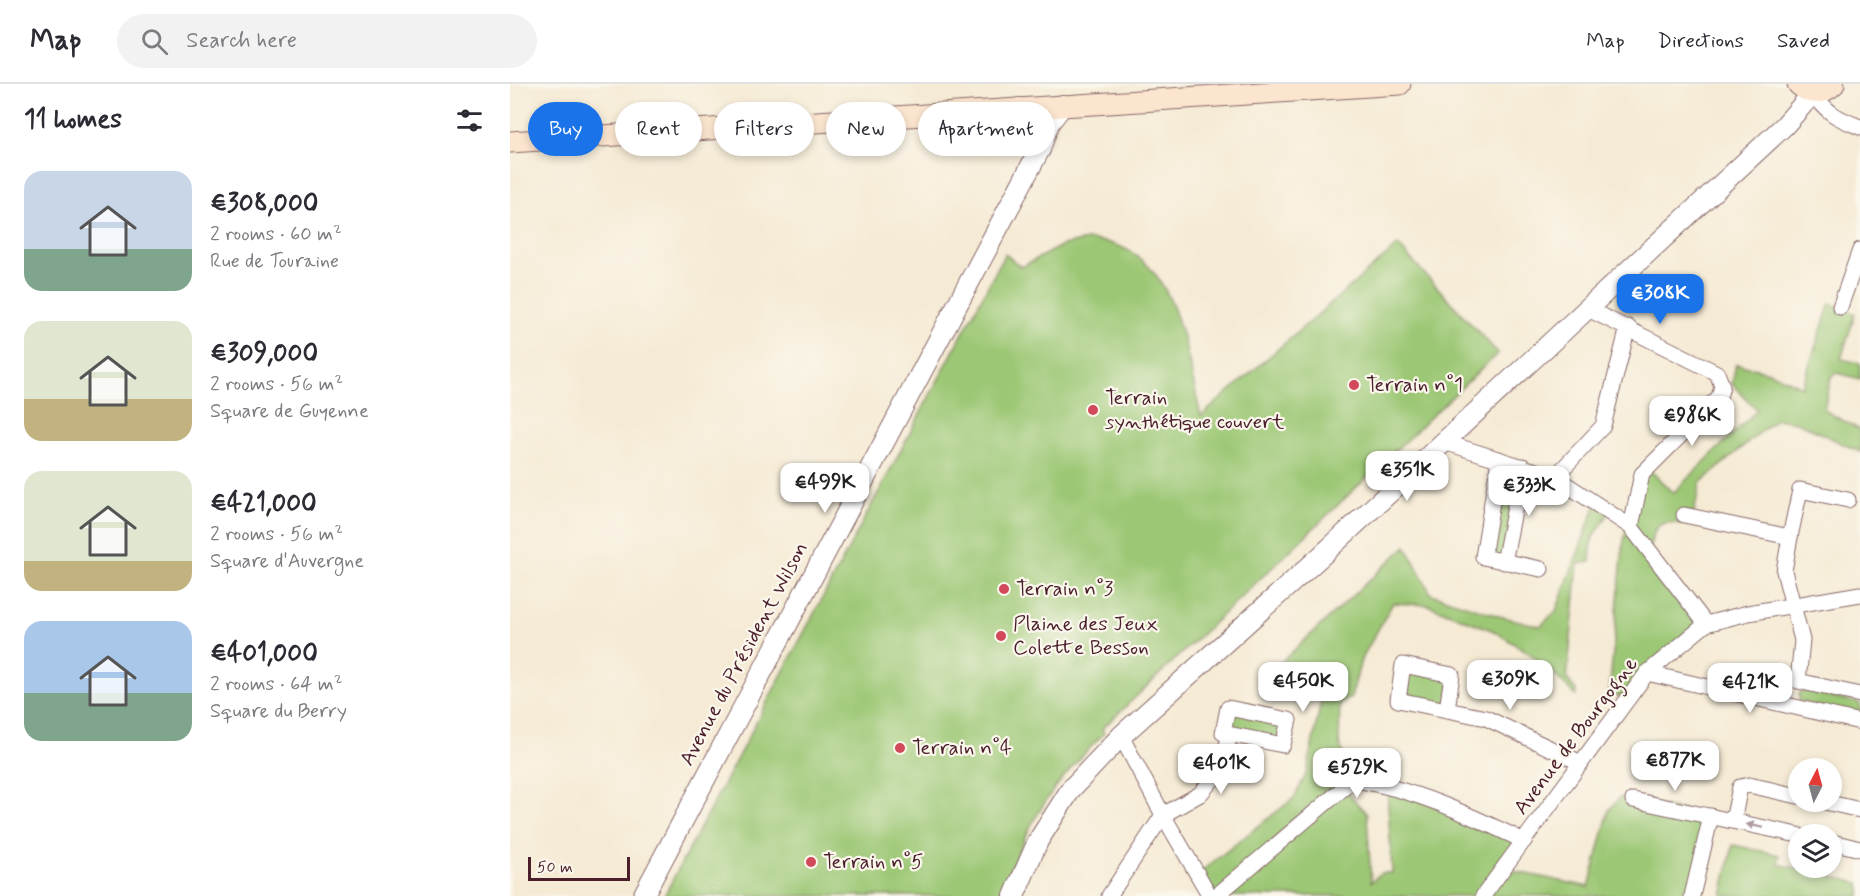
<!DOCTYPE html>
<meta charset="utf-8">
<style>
:root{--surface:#fff;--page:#f2f2f3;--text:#2b2b33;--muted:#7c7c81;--line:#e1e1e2;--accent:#1a73e8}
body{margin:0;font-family:Mynerve,sans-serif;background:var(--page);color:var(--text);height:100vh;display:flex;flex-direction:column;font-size:22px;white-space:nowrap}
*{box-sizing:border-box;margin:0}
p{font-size:20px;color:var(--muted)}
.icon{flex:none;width:33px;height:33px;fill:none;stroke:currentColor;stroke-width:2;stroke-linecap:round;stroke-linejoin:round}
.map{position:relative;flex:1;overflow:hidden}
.sheet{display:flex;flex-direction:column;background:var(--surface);width:510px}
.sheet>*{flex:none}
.hud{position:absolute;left:18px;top:18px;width:570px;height:54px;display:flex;gap:12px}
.needle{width:39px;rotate:6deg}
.tools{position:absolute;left:1278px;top:674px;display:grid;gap:12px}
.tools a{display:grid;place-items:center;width:54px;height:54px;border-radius:50%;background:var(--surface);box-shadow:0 3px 9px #0003;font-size:30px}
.scale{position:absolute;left:18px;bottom:15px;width:102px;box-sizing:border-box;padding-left:6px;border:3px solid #4a1f2b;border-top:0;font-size:16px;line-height:21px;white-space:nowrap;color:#4a1f2b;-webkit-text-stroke:4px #fbf7ec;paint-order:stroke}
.price{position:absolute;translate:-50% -51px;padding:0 14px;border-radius:12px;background:#fff;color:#222;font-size:20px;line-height:39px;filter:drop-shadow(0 2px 3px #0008)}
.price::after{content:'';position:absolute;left:50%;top:36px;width:18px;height:14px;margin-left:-9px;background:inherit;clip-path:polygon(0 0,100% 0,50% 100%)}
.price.on{background:var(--accent);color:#fff}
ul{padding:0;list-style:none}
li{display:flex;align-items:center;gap:18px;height:150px;padding:0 24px}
li span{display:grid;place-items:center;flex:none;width:168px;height:120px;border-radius:18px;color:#555}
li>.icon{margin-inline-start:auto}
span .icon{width:72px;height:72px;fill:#fffc;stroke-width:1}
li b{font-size:26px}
h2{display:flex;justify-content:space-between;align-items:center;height:72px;padding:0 24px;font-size:26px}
.tag{padding:0 21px;border-radius:27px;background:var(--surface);box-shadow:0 3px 9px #0003;font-size:21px;line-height:54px}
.tag.on{background:var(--accent);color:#fff}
header{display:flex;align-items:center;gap:36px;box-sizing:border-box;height:84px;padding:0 30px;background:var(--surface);border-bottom:2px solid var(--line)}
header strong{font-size:28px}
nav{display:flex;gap:33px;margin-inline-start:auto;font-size:21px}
.search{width:420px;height:54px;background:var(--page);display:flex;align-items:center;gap:15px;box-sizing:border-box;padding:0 21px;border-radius:33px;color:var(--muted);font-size:22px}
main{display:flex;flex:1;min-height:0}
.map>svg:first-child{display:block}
.green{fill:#9cc774;stroke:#737350;stroke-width:1.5}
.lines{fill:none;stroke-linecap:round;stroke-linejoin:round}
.minor-casing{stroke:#866666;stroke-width:17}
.tertiary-casing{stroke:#866666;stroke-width:22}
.secondary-casing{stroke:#866666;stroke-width:23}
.minor{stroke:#fff;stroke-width:15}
.tertiary{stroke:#fff;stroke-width:20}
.secondary{stroke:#fbe5cf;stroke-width:21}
.oneway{fill:#ae9aa0}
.poi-dot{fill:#d1495b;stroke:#fbf7ec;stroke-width:2}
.labels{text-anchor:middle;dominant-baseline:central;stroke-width:4.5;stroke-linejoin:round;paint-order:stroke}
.poi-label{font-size:21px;fill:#4a1f2b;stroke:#fbf7ec;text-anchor:start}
.street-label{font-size:21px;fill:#4a1f2b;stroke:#fbf7ec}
</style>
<header>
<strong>Map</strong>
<div class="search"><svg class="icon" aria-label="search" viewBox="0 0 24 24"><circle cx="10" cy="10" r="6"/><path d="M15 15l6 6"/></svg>Search here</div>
<nav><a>Map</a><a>Directions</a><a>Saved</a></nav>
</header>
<main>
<section class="sheet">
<h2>11 homes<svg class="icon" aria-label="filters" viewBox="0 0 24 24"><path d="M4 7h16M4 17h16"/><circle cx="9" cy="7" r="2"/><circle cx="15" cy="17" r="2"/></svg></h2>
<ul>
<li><span style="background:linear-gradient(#c9d6e8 65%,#7fa58c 0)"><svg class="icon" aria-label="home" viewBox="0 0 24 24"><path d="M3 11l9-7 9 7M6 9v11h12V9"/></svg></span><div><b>€308,000</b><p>2 rooms · 60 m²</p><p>Rue de Touraine</p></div></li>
<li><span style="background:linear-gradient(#dfe7d0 65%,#c2b280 0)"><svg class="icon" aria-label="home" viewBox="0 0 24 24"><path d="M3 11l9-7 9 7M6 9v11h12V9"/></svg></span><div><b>€309,000</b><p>2 rooms · 56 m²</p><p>Square de Guyenne</p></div></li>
<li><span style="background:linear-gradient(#dfe7d0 75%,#c2b280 0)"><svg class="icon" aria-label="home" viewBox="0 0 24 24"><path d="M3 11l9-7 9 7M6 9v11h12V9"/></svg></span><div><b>€421,000</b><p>2 rooms · 56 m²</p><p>Square d'Auvergne</p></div></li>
<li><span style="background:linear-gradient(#a9c7e8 60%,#7fa58c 0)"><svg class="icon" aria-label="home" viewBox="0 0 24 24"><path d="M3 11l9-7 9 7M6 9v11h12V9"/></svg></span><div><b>€401,000</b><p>2 rooms · 64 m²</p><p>Square du Berry</p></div></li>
</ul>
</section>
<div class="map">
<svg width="1350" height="812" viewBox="0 0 1350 812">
<rect width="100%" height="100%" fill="#fbf7ec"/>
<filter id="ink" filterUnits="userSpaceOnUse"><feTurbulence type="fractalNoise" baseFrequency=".0167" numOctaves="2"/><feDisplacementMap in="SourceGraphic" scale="12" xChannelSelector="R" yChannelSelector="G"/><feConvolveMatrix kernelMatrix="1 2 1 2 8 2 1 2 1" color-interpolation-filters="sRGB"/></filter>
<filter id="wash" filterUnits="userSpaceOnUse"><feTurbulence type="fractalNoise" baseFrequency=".008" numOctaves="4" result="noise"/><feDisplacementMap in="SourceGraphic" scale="24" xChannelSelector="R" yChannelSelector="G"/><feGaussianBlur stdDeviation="1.35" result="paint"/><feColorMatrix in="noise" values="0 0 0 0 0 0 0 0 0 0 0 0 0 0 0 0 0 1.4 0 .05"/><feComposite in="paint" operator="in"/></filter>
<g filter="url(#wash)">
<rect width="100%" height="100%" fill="#f5ead4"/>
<g class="green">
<path d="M577,156C668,158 674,265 691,332L888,161L988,269L592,645L594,649C580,664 566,678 553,694C524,728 505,771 490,812H154L495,170L511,183L553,161Z"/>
<path d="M1320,219L1345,230L1331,275L1350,279V295L1327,289L1321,293L1314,326L1350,346V368L1287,338L1266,335L1190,399L1184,429L1174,427L1172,440C1147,434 1144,444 1139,466L1196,540L1119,613L1099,611L1113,462L1117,441L1138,384L1163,409L1247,326L1222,300L1226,280L1259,288L1292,303Z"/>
<polygon points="989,375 1013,382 994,478 973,473"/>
<polygon points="1086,420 1099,429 1082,455 1080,478 1068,480 1057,595 1066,606 1066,612 1040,586 1019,569 984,547 918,521 883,519 851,576 841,614 830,618 829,659 843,696 834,705 857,730 861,798 871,789 882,789 877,703 1014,757 993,785 1079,803 1099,726 1110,713 1201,732 1190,812 700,812 689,789 784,714 797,688 815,596 812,587 769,580 896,462 921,510 989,532 1030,542 1046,527"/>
<polygon points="893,581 942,591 937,626 888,616"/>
<polygon points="1295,607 1350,619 1350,634 1289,617 1289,609"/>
<polygon points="718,624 779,636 773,661 713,649"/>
<polygon points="1223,761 1270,771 1268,780 1350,799 1350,812 1212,812"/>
</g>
</g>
<g filter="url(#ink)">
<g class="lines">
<g class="minor-casing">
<g id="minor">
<path d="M1303,9C1318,30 1327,34 1350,43"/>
<polyline points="1330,223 1350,166"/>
<polyline points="1078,225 1207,289 1212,302 1209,313 1132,390 1121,443"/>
<polyline points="934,358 1045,393 1121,443 1196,540"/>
<polyline points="989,375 973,473 1031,485"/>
<polyline points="1045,393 1093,342 1118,243"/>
<polyline points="1174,431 1280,453 1274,487 1292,556 1288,597 1350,611"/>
<polyline points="1280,453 1290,406 1338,416"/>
<polyline points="994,478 1013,382"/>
<polyline points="1137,589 1350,638"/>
<polygon points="718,624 779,636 773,661 713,649"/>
<polyline points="937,626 942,591 893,581 888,616 976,634 1071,679"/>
<polyline points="611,652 653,731 700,812"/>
<polyline points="1123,716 1288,751"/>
<polyline points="1311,717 1350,726"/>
<polyline points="1223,737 1230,703 1239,701 1288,712"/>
<polyline points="1322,758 1350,765"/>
<polyline points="599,812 653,731 690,710 702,696 711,681 720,651"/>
<path d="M706,812L843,696C900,703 962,732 1014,757"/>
<polyline points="973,812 1137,589 1196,540 1238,529 1350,510"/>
<polyline points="1182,812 1201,732"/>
</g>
</g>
<g class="tertiary-casing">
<g id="tertiary">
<polyline points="509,24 530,65"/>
<polyline points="133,812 530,65 539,39 553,21"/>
<polyline points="504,812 528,757 561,705 611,652 810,473 1274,42 1303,9"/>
</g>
</g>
<g class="secondary-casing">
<g id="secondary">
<path d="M1288,0C1299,11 1313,11 1324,0"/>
<polyline points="0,58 890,0"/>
</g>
</g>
<use href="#minor" class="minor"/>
<use href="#tertiary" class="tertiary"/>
<use href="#secondary" class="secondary"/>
</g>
<defs><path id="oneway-solid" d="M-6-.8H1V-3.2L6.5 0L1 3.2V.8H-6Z" transform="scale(1.5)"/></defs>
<use class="oneway" href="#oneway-solid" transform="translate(1245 742) rotate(-168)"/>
</g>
<g class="poi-dot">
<circle cx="844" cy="301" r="6"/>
<circle cx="583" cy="326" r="6"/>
<circle cx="494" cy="505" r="6"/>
<circle cx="491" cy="552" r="6"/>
<circle cx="390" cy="664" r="6"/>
<circle cx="301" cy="778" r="6"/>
</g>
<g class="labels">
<g class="poi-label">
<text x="856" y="301">Terrain n°1</text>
<text x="595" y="314">Terrain<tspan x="595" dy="24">synthétique couvert</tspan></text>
<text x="506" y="505">Terrain n°3</text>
<text x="503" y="540">Plaine des Jeux<tspan x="503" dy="24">Colette Besson</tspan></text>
<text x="402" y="664">Terrain n°4</text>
<text x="313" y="778">Terrain n°5</text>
</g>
<g class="street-label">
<text transform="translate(234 570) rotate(-62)">Avenue du Président Wilson</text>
<text transform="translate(1066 652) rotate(-53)">Avenue de Bourgogne</text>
</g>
</g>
</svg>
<div class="tools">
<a><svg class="needle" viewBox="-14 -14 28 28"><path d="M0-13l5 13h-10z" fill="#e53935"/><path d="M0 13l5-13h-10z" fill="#7c7c81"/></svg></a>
<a><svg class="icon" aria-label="layers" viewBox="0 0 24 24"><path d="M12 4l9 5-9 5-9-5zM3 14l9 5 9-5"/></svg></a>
</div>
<div class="scale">50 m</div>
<b class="price on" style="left:1150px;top:241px">€308K</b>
<b class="price" style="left:1182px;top:363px">€986K</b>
<b class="price" style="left:897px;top:418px">€351K</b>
<b class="price" style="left:315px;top:430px">€499K</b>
<b class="price" style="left:1019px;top:433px">€333K</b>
<b class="price" style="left:1000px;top:627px">€309K</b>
<b class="price" style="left:793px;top:629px">€450K</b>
<b class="price" style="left:1240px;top:630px">€421K</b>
<b class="price" style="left:1165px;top:708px">€877K</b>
<b class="price" style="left:711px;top:711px">€401K</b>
<b class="price" style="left:847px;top:715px">€529K</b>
<div class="hud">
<a class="tag on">Buy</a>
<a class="tag">Rent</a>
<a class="tag">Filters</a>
<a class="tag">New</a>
<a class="tag">Apartment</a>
</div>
</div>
</main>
